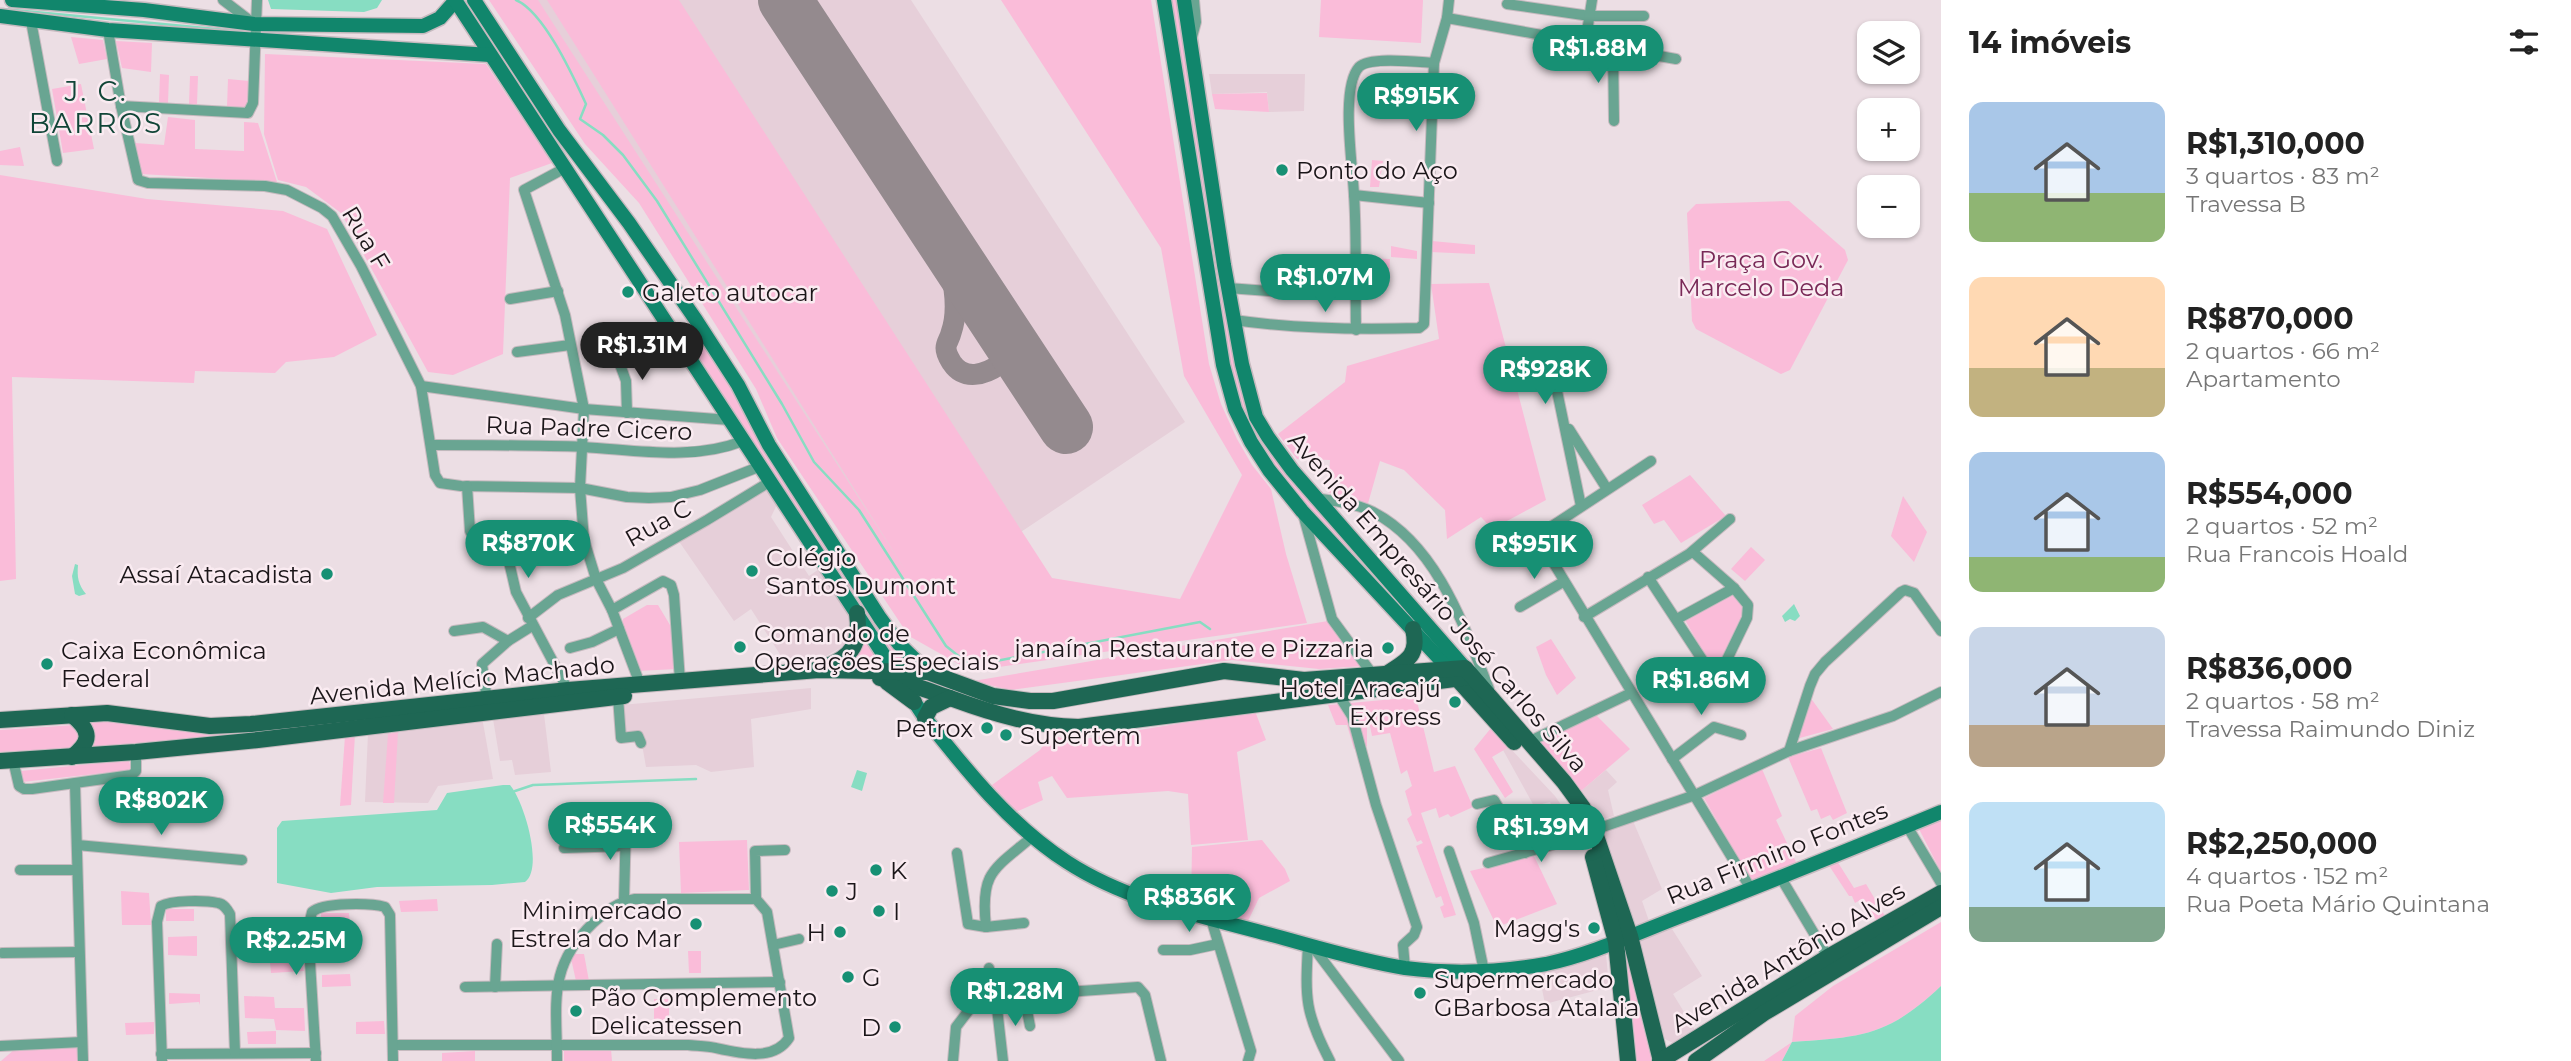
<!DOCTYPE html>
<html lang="pt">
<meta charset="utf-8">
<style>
:root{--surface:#fff;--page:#f6f6f6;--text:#222;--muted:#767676;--accent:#179074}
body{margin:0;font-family:Montserrat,sans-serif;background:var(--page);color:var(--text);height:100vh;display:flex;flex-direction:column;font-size:26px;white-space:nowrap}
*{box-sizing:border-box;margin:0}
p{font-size:23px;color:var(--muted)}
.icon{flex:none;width:38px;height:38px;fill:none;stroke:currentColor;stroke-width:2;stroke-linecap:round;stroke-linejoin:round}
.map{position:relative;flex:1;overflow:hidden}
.side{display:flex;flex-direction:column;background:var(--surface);width:630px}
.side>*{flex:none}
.tools{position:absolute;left:1857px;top:21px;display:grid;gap:14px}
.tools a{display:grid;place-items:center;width:63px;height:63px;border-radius:14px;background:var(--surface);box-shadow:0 2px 5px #0004;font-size:35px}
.price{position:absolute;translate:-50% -60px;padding:0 16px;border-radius:24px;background:var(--accent);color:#fff;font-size:23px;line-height:46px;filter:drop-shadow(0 2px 4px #0008)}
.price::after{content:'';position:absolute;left:50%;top:42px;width:21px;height:16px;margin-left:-10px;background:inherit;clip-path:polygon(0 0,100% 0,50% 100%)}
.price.active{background:#222;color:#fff}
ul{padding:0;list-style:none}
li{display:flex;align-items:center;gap:21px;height:175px;padding:0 28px}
li span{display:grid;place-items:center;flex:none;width:196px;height:140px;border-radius:14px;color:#555}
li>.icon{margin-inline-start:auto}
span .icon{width:84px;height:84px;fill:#fffc;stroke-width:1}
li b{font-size:30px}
h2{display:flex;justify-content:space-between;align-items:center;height:84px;padding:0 28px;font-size:30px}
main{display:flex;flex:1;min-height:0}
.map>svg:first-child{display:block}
.built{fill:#e6cfd9}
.green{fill:#fabcd9}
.water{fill:#87ddc2}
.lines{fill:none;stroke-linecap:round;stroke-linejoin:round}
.stream{stroke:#87ddc2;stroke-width:2.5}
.taxiway{stroke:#948a8e;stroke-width:21}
.runway{stroke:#948a8e;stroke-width:54}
.street-casing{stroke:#c6babf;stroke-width:12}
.secondary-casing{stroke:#c6babf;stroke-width:17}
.primary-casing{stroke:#c6babf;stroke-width:18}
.street{stroke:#69a592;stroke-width:10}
.secondary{stroke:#11866c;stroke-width:14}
.primary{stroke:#1e6754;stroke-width:16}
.poi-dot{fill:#179074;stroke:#faebf1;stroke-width:2.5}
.labels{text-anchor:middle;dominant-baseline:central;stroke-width:5;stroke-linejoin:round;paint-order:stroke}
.poi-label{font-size:24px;fill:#1b1619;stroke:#faebf1;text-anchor:start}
.street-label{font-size:24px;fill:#1b1619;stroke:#faebf1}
.park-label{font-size:24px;fill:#782856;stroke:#faebf1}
.quarter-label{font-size:28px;letter-spacing:2px;fill:#104537;stroke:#faebf1}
</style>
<main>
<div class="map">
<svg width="1941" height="1061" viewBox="0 0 1941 1061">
<rect width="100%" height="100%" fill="#ecdee4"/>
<g class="built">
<polygon points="513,0 911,0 1185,422 906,609"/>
<polygon points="1209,74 1305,74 1304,111 1269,112 1267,92 1212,94"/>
<polygon points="765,481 779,500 771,517 809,576 825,565 853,620 847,644 826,656 783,659 751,609 734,621 678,540"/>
<polygon points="811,688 811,709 751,719 754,767 711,772 696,765 646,767 640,733 624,735 621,705"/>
<polygon points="544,714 551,772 515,775 512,760 500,761 493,719"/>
<polygon points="482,717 493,779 438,786 428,803 365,802 368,733"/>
<polygon points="1509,747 1555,796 1579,831 1564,835 1550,802 1534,806 1503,750"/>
<polygon points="1606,770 1617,782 1608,790 1614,816 1601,820 1581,791"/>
<polygon points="1633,821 1662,889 1642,901 1649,921 1634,926 1602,830"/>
<polygon points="1672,929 1702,976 1673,994 1695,1030 1673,1043 1665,1039 1635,942"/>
<polygon points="1606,954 1609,987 1545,1004 1539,974"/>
</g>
<g class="green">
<polygon points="489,0 538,0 909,576 547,0 679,0 1052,578 1180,599 1242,475 1184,376 1161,248 1001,0 1151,0 1209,364 1221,404 1237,439 1252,465 1271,489 1286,554 1307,623 971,671 909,636 777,438 756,389 639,203 585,144"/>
<polygon points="1168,0 1179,0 1243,395 1269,449 1455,663 1451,666 1272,468 1238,406 1218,316"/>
<polygon points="1321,0 1423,0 1421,43 1319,37"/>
<polygon points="71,37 103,40 107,59 79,64"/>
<polygon points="116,41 152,43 151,72 122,68"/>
<polygon points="265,54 486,64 552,163 510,178 503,354 453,375 428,372 341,213 306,187 278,180 264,134"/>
<polygon points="160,74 169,75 168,103 159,102"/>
<polygon points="190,76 198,76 197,104 189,104"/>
<polygon points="228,79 249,81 247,108 227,107"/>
<polygon points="81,84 94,149 63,153 52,89"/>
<polygon points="1267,93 1269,112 1215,109 1212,94"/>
<polygon points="1425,97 1425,110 1393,109 1393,98"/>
<polygon points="168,117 195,120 195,149 244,151 244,122 258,123 277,182 141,174 135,143 164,145"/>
<polygon points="20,147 24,166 0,165 0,151"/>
<polygon points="1372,160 1383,161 1379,187 1370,187"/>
<polygon points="0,175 147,199 283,211 327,229 377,335 334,357 286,362 275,373 195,371 194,383 12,377 16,579 0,581"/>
<polygon points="1789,201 1845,250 1848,260 1790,370 1781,374 1696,329 1692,321 1687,213 1696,204"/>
<polygon points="1432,241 1475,245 1475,254 1430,252"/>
<polygon points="1391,246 1417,251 1417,259 1391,257"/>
<polygon points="1363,258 1390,259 1389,282 1363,280"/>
<polygon points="1489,283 1546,500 1492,529 1481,517 1447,539 1445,510 1404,470 1380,461 1367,507 1328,492 1330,460 1297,459 1278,434 1345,382 1347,366 1439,339 1431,284"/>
<polygon points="688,325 695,326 741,397 763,443 793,495 882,628 914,667 898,665 784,496 683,331 684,326"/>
<polygon points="1690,475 1726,516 1681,543 1664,520 1654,524 1642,505"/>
<polygon points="1903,496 1927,532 1914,562 1891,536"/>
<polygon points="1751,547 1765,560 1745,581 1731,569"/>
<polygon points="1735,591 1749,607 1715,673 1685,620"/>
<polygon points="647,605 658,605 670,625 677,669 637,671 622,627 623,619"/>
<polygon points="1328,621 1364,666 1319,669 1232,660 1010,690 973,681"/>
<polygon points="864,636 883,666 836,667"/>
<polygon points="1551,639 1576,678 1557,695 1546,675 1536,647"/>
<polygon points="1416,697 1434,772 1455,766 1473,807 1451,817 1448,814 1439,818 1436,808 1421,813 1456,915 1444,918 1440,907 1444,905 1441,896 1436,898 1416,846 1423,843 1421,840 1417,842 1407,819 1412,815 1405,791 1412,786 1407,770 1401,774 1390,733 1372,736 1369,721 1367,725 1367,746 1354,749 1347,725 1336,725 1328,705"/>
<polygon points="1810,697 1833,729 1796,739"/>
<polygon points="1255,711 1266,740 1237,752 1248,840 1191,845 1188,794 1168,791 1067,798 1052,776 1038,782 1043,800 1016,812 992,785 1040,750 1051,735 1072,741"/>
<polygon points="1595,714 1630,749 1581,791 1538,741"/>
<polygon points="87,721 121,722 151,727 235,731 235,737 88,754 94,736"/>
<polygon points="74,725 83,738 76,748 0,752 0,730"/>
<polygon points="1491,728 1509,747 1492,757 1513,792 1505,798 1474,749"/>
<polygon points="398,732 394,803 383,803 388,734"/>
<polygon points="355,734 351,805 340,806 345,736"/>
<polygon points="1821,748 1847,813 1833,820 1830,815 1821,819 1817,809 1811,811 1788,757"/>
<polygon points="129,760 131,770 22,782 20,778 21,771"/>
<polygon points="1762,769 1782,816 1776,820 1796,862 1752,883 1704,798"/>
<polygon points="1941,816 1941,872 1918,827"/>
<polygon points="747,840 749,890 681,893 679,842"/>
<polygon points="1262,840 1285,869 1290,881 1259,898 1248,921 1191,906 1192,847"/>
<polygon points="1534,856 1557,904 1497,927 1470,871"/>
<polygon points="1837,861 1854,888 1866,884 1885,916 1877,921 1862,899 1855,903 1852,896 1849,896 1828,864"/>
<polygon points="121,891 149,893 151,925 122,925"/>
<polygon points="437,899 438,911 401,912 399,901"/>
<rect x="166" y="909" width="28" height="12"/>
<polygon points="321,913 349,913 350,925 321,926"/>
<path d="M1941,922V986C1888,1036 1863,1037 1792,1042L1782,1061H1764L1792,1042L1795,1016L1833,986Z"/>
<polygon points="197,936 197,956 168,955 168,937"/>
<polygon points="1627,941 1655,1057 1651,1061 1635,1061 1621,943"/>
<polygon points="302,949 304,971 271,973 269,951"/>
<polygon points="349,949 349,961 321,962 321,950"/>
<polygon points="688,951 701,951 701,973 689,973"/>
<polygon points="570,954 584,954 589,981 576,981"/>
<polygon points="350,974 351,986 322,987 322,975"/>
<polygon points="169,993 200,994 200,1005 199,1002 169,1004"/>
<polygon points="244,996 274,997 275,1008 304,1008 305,1031 276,1030 274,1019 245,1018"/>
<rect x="654" y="999" width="15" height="34"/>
<polygon points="384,1021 385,1034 356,1034 356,1022"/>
<polygon points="154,1022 154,1034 126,1035 125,1023"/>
<polygon points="276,1031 276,1044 248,1044 247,1032"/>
<polygon points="80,1044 80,1061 1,1061 15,1049"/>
<polygon points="611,1049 612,1061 564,1061 564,1051"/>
<polygon points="475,1051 475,1061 442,1061 442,1053"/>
</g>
<g class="water">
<polygon points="268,0 382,0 377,8 364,12 271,9"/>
<path d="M75,564L78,565C77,577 78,584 86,594L79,596L75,594L72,576Z"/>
<polygon points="1794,604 1800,616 1795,621 1790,619 1785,622 1782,616"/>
<polygon points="857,770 867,773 862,791 851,787"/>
<path d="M503,785H510C524,801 544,868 525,882L492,885L377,887L331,893L277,883V828L282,821L437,810L447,793Z"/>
<path d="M1941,986V1061H1782L1792,1042C1863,1037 1888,1036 1941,986Z"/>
</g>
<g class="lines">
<g class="stream">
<path d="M516,0C544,12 573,76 586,104L580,119L603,135L623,155L657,201L782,404L814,462L859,510L946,646L966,662L996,661L1200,622L1210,629"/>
<polyline points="3,9 237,31"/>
<polyline points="515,791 533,785 696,779"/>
</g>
<path class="taxiway" d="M924,213C937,237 948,262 954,289C956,304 956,319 951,333C950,338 946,343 946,348C946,354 949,358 952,363C964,381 985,375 1000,364L1003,346L1000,327"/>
<polyline class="runway" points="785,0 1066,427"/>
<g class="street-casing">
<g id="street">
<polyline points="223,0 253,23"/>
<polyline points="1507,4 1590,16 1644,16"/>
<polyline points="1447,18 1676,59"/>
<polyline points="31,21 57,161"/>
<polyline points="108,30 121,106 138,180 148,183 265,186 287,190 322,208 332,216 361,266 421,386 435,475 440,483 461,486 580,488 627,497 649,498 671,497 700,490 761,466"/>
<polyline points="1192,37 1196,22 1194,0"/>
<polyline points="1585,44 1592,0"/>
<polyline points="1613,48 1614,121"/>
<polyline points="121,106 248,113 253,103 257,0"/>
<polyline points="565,168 524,190 565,315 584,409 580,488 584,540 596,579 612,610"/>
<polyline points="1354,195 1429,203"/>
<polyline points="1228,288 1298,293"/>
<polyline points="510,299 558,291"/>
<path d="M1234,320C1296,329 1356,330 1419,328L1424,324L1434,63L1447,18L1449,0"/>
<path d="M1356,330C1355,285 1357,240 1354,195C1353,167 1340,88 1359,67C1370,56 1418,62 1434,63"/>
<polyline points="627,344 670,327"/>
<polyline points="517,352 570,345"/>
<polyline points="618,359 626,381 627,413"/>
<polyline points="1536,381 1557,391 1581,506"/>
<polyline points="421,386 584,409 730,420"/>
<polyline points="1569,429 1607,489"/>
<path d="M432,445C482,445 533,445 583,447C637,450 692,461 743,441"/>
<polyline points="1651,461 1543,532 1539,539 1751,889"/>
<polyline points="467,486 470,531 474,538 501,552 509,562 516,592 568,690"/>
<path d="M1315,498C1335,501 1354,503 1373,512C1437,545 1464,626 1489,689"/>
<polyline points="1303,514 1332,619 1373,675"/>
<polyline points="509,562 584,540"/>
<polyline points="1648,577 1711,673 1716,677 1719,676 1747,618 1748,605 1734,588 1693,552"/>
<polyline points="1520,607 1563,582"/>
<polyline points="1584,617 1689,554 1730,519"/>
<polyline points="528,618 558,595 623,568 707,520 771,481"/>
<polyline points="1677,619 1734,588"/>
<polyline points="454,631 483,627 508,641"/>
<polyline points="570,648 592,642 619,629"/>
<polyline points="640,684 612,610 663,581 671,585 674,595 680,681"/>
<polyline points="1338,694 1352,716 1376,805 1417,927 1414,935 1403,945 1405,968"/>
<polyline points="618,697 621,738 638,736 641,743"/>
<polyline points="487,700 482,664 508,641 532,626"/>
<polyline points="1528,742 1631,693"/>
<polyline points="1789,751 1810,686 1815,674 1825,662 1901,592 1905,590 1914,593 1941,631"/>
<polyline points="1672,759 1714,727 1741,735"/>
<polyline points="13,760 19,786 24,789 32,789 132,775 136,771 136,752"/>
<polyline points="75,784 83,1061"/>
<polyline points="1477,804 1494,800 1525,853"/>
<polyline points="1907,826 1941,883"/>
<polyline points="1594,830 1695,795 1789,751 1893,716 1941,692"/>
<polyline points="77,845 242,860"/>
<polyline points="564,848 625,846"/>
<polyline points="1449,851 1474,923 1484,971"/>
<polyline points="957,853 968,924 986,927 1024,923"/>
<polyline points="1488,863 1587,835"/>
<polyline points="20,870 77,870"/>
<polyline points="1781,878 1828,957"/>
<polyline points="624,901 626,823"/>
<polyline points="1211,919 1251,1051 1248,1061"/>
<path d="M986,927C980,872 993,870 1032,837"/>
<polyline points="773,945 799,939"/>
<path d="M1308,945C1305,999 1305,1013 1330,1061"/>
<polyline points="1313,947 1399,1061"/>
<polyline points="1163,950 1190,950 1218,944"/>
<polyline points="2,953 79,952"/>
<polyline points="989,968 992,999"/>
<polyline points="465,987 780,982"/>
<polyline points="495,987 497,944"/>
<polyline points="1024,995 1030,1026"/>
<polyline points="996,999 1003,1061"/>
<path d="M393,1045H688C697,1046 707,1046 716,1048C743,1054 774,1061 789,1038L767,912L756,899L755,851L785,850"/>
<polyline points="0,1046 82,1042"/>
<polyline points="161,1054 316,1053"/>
<path d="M162,1061L157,922L161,906C171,900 205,900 218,903C224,904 227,909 230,914L235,1053"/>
<path d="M316,1061L308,929L312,912C323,902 371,903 385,907L390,915L393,1061"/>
<path d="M557,1061C557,1003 547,967 593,923C606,911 618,902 635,899H756"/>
<polyline points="953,1061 956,1027 969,1010 981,1002 1024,995 1138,987 1145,995 1161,1061"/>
</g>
</g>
<g class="secondary-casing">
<g id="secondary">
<polyline points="12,0 144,10 254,24 423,26 440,18 455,1"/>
<path d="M455,0L925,718C967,771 1010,825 1067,862C1127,901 1201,916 1268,934C1313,946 1360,961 1405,968C1451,974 1501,972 1546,964C1593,954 1639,932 1684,915C1770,882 1856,847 1941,812"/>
<polyline points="474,0 559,130 629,223 696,320 738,385 769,445 880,618 899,644 928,672"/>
<polyline points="1164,0 1223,365 1235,409 1251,442 1269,470 1302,511 1449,669"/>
<polyline points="1184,0 1224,265 1242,364 1256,417 1268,437 1292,470 1465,668"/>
<polyline points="0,16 108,30 490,55"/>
</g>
</g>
<g class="primary-casing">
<g id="primary">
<path d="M825,667C853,657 861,642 857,613"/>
<path d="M1388,673C1409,660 1419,654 1413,629"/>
<polyline points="1452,673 1514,742"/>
<path d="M880,678C905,681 929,691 953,699C994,714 1034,726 1079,727L1470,677"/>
<polyline points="887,682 914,702"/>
<polyline points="925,718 931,707 950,698"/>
<polyline points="0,720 107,713 210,726 251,724 568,690 819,670 928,672 993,696 1030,701 1053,701 1224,671 1304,680 1465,668 1564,782 1583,808 1594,830 1630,936 1661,1061"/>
<path d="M72,757C92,741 91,731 72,715"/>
<polyline points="0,761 136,752 258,740 624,696"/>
<polyline points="1593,857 1616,942 1628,1061"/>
<polyline points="1660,1061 1828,957 1941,893"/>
<polyline points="1696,1061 1764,1013 1941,907"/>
</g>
</g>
<use href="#street" class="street"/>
<use href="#secondary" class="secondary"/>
<use href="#primary" class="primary"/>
</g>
<g class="poi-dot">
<circle cx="1282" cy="170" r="7"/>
<circle cx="628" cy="292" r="7"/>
<circle cx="752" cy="571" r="7"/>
<circle cx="327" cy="574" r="7"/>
<circle cx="740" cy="647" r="7"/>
<circle cx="1388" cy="648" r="7"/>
<circle cx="47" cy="664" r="7"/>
<circle cx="1455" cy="702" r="7"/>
<circle cx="987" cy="728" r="7"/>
<circle cx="1006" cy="735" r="7"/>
<circle cx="876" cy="870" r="7"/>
<circle cx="832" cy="891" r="7"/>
<circle cx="879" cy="911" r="7"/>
<circle cx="696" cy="924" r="7"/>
<circle cx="1594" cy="928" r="7"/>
<circle cx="840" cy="932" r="7"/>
<circle cx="848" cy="977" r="7"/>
<circle cx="1420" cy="993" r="7"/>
<circle cx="576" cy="1011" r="7"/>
<circle cx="895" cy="1027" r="7"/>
</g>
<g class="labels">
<g class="poi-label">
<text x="1296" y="170">Ponto do Aço</text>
<text x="642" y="292">Galeto autocar</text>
<text x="766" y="557">Colégio<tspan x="766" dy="28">Santos Dumont</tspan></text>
<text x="313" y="574" text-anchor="end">Assaí Atacadista</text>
<text x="754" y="633">Comando de<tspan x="754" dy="28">Operações Especiais</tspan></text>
<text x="1374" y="648" text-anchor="end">janaína Restaurante e Pizzaria</text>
<text x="61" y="650">Caixa Econômica<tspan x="61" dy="28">Federal</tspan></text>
<text x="1441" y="688" text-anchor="end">Hotel Aracajú<tspan x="1441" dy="28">Express</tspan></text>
<text x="973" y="728" text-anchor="end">Petrox</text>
<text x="1020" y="735">Supertem</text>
<text x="890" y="870">K</text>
<text x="846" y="891">J</text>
<text x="682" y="910" text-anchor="end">Minimercado<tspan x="682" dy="28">Estrela do Mar</tspan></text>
<text x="893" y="911">I</text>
<text x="1580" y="928" text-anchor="end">Magg's</text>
<text x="826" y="932" text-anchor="end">H</text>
<text x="862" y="977">G</text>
<text x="1434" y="979">Supermercado<tspan x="1434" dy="28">GBarbosa Atalaia</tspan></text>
<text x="590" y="997">Pão Complemento<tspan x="590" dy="28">Delicatessen</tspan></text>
<text x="881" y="1027" text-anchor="end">D</text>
</g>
<g class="street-label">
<text transform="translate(366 238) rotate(59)">Rua F</text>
<text transform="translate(589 428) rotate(2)">Rua Padre Cicero</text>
<text transform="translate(658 523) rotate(-29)">Rua C</text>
<text transform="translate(1438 602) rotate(49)">Avenida Empresário José Carlos Silva</text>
<text transform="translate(462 680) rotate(-6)">Avenida Melício Machado</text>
<text transform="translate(1777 853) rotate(-22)">Rua Firmino Fontes</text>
<text transform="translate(1788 957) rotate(-31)">Avenida Antônio Alves</text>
</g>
<g class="park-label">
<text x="1761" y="259">Praça Gov.<tspan x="1761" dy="28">Marcelo Deda</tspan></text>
</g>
<g class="quarter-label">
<text x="96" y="91">J. C.<tspan x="96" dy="32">BARROS</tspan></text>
</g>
</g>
</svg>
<div class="tools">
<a><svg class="icon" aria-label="layers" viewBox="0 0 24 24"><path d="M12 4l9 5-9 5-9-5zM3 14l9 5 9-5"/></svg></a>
<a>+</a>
<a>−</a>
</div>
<b class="price" style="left:1598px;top:85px">R$1.88M</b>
<b class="price" style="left:1416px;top:133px">R$915K</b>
<b class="price" style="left:1325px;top:314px">R$1.07M</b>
<b class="price active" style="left:642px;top:382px">R$1.31M</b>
<b class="price" style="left:1545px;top:406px">R$928K</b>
<b class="price" style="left:528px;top:580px">R$870K</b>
<b class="price" style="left:1534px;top:581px">R$951K</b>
<b class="price" style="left:1701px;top:717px">R$1.86M</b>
<b class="price" style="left:161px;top:837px">R$802K</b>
<b class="price" style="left:610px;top:862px">R$554K</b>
<b class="price" style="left:1541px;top:864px">R$1.39M</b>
<b class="price" style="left:1189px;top:934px">R$836K</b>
<b class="price" style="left:296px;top:977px">R$2.25M</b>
<b class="price" style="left:1015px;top:1028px">R$1.28M</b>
</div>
<section class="side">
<h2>14 imóveis<svg class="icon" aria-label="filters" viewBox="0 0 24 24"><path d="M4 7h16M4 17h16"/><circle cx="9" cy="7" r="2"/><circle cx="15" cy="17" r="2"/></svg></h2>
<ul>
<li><span style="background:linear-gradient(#a9c7e8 65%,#8fb573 0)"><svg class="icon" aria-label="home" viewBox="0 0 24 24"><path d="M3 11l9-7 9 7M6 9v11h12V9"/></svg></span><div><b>R$1,310,000</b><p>3 quartos · 83 m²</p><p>Travessa B</p></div></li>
<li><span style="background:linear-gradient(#ffd9b3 65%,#c2b280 0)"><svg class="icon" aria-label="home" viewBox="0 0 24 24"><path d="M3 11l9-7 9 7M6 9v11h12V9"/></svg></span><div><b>R$870,000</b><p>2 quartos · 66 m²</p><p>Apartamento</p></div></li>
<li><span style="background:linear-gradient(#a9c7e8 75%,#8fb573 0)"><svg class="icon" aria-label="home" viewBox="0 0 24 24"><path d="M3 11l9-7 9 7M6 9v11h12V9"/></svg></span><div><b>R$554,000</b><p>2 quartos · 52 m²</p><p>Rua Francois Hoald</p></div></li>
<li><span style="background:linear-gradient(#c9d6e8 70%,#b9a48a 0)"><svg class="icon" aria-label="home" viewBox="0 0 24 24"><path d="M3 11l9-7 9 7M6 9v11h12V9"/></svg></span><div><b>R$836,000</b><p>2 quartos · 58 m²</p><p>Travessa Raimundo Diniz</p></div></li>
<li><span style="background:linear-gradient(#bfe0f5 75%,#7fa58c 0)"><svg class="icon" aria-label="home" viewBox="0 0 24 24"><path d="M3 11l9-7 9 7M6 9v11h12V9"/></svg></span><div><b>R$2,250,000</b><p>4 quartos · 152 m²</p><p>Rua Poeta Mário Quintana</p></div></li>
</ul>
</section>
</main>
